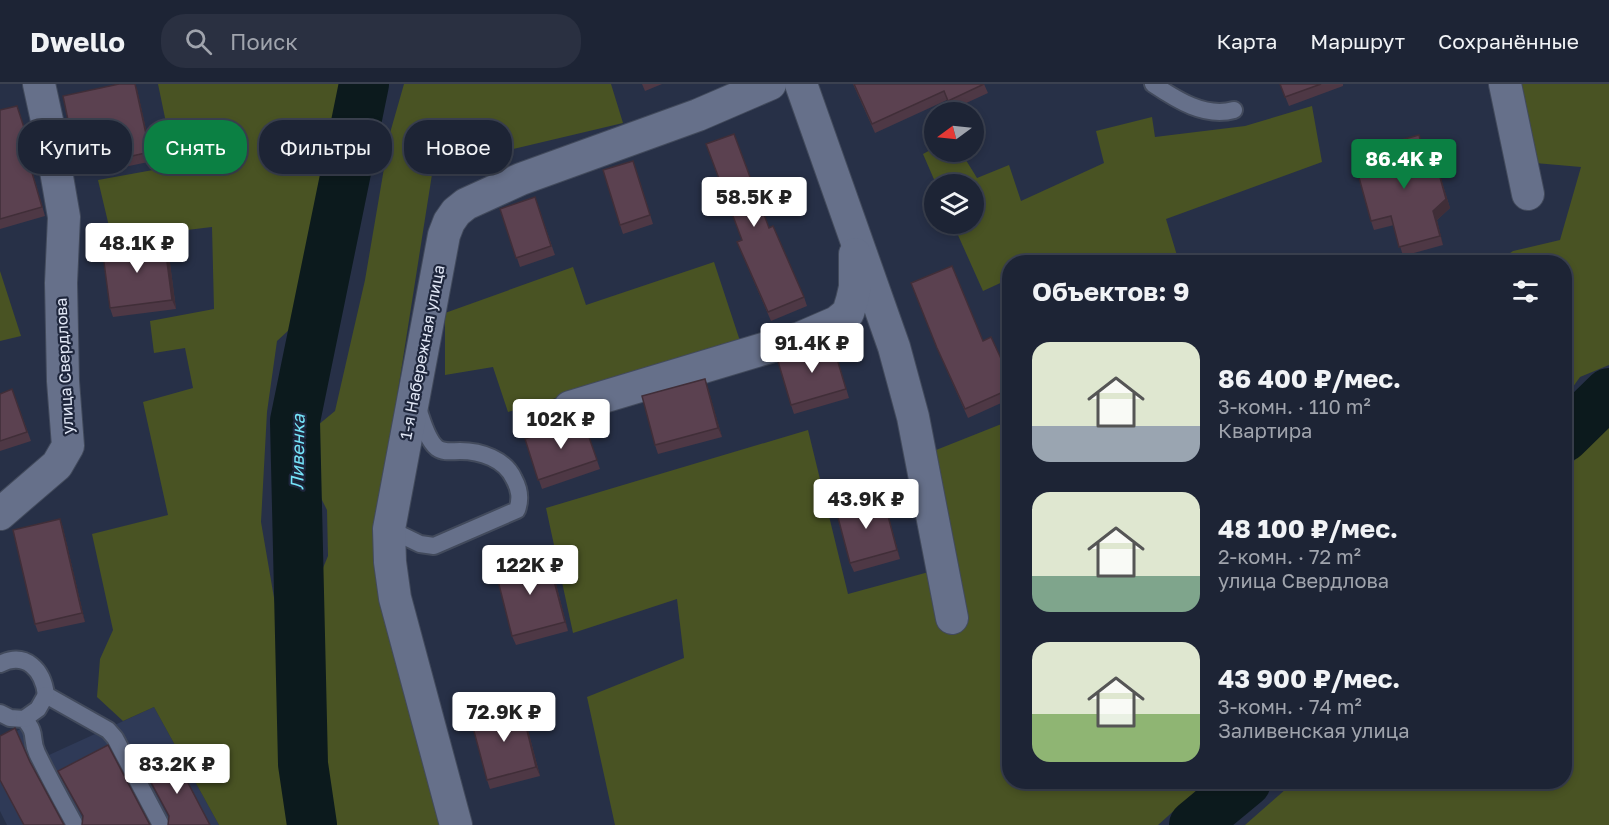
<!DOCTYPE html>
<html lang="ru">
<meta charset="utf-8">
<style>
:root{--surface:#1d2435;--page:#2a3041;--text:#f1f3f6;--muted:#a0a4ad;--line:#3b4150;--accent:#0b8043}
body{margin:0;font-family:"Golos Text",sans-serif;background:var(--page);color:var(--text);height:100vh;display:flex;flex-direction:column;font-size:22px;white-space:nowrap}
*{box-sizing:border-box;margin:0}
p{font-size:20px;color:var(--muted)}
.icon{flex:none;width:33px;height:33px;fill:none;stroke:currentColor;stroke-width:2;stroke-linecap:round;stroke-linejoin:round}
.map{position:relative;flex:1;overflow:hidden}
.details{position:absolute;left:1002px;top:171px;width:570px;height:534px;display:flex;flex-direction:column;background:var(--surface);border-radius:24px;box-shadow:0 3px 9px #0003,0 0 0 2px var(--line)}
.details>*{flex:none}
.hud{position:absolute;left:18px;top:36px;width:570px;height:54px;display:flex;gap:12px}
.needle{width:39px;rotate:255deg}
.controls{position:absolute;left:924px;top:18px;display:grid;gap:12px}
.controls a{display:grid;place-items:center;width:60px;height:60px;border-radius:50%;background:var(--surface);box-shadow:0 3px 9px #0003,0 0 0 2px var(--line);font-size:30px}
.price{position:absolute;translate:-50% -51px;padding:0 14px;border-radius:6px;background:#fff;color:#222;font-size:20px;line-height:39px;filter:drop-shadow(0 2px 3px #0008)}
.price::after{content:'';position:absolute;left:50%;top:36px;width:18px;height:14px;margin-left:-9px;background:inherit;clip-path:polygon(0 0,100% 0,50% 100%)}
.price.current{background:var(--accent);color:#fff}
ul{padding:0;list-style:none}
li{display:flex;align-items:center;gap:18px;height:150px;padding:0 30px}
li span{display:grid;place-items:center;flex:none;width:168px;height:120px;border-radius:18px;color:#555}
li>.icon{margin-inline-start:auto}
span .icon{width:72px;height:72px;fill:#fffc;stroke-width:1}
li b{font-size:26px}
h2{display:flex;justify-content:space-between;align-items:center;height:72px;padding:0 30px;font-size:26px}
.pill{padding:0 21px;border-radius:24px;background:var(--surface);box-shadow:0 3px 9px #0003,0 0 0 2px var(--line);font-size:21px;line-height:54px}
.pill.current{background:var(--accent);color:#fff}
header{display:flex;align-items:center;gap:36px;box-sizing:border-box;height:84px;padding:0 30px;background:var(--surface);border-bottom:2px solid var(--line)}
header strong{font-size:28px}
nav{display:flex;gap:33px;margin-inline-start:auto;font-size:21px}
.search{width:420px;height:54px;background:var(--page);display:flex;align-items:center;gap:15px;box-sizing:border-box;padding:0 21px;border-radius:24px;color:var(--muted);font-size:22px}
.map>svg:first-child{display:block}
.built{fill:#2f3a57}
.green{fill:#495323}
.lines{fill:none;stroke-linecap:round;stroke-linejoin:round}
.river{stroke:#0c1a1d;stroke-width:50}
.service-casing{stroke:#424a5c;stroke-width:20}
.minor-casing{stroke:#424a5c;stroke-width:34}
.service{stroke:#66708a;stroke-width:16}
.minor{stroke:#66708a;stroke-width:32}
.wall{fill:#4e3845}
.shaded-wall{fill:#402e38}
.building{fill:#5b4150;stroke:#402e38;stroke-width:1.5}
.labels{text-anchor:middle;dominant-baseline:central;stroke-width:4.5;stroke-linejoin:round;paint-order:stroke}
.street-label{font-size:16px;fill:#e1e7f6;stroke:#1e263c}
.water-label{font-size:18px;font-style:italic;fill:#75e4f9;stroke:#1e263c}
</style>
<header>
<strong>Dwello</strong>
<div class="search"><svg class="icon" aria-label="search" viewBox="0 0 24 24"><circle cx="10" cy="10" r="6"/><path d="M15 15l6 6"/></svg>Поиск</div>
<nav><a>Карта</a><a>Маршрут</a><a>Сохранённые</a></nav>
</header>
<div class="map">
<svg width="1609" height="741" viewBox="0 0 1609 741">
<rect width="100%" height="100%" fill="#273047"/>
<polygon class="built" points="154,623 219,741 7,741 0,727 0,657 32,638 49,671"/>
<g class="green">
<polygon points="158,0 354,0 304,232 277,257 267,328 261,438 279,543 290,718 295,741 219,741 154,623 123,637 97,613 100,575 113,546 92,450 168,431 143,318 193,304 185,264 154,269 150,237 214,225 212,143 112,155 98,96 175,82"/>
<polygon points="404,0 611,0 623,39 433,84 387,376 389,445 456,741 330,741 333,715 326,691 319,598 310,515 328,472 327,426 311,394 306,375 312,346 335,327 365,196 390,49"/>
<polygon points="1520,0 1609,0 1609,281 1580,293 1565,314 1564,178 1497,178 1513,167 1560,156 1581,83 1535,79"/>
<polygon points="1312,22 1322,78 1166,135 1179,178 1010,178 1009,195 983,207 953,140 974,140 974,100 936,100 923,70 934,64 934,68 961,68 977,94 1009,81 1021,117 1104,79 1096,47 1152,33 1155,53 1245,42"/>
<polygon points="714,178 741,260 508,328 493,283 445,291 445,229 573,183 586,221"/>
<polygon points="0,187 21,252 0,257"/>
<polygon points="1009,337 1010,698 1206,698 1158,741 615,741 587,613 684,574 677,515 573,549 546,424 808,346 848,510 925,489 958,478 931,368"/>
<polygon points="1609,341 1609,741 1245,741 1294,698 1564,698 1565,386"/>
</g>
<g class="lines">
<g class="river">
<polyline points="1564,353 1609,309"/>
<polyline points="312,741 303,680 295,337 364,0"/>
<polyline points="1194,741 1246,698"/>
</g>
<g class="service-casing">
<g id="service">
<path d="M1153,0C1177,16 1205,34 1234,26"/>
<path d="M389,445L420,460L434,462L517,426C521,415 520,406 514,395C505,375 481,367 460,367C452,367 444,369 437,364C426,355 422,334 417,322"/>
<path d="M0,580C26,567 43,586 46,611L108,646L115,654L161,741"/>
<path d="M0,629L10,634L24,635C38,650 30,654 37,669C49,694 62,717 75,741"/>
<polyline points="24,635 38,625 46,611"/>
</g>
</g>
<g class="minor-casing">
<g id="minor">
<polyline points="801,0 894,263 913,333 952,534"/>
<polyline points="1505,0 1528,110"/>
<polyline points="570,323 800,254 837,238 848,229 852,216 855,203 855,170"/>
<polyline points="0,430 57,381 68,362 63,297 61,199 64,133 48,41 39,0"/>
<polyline points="456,741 395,514 390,478 389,445 444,151 449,138 456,128 466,120 521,95 698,31 770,0"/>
</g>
</g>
<use href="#service" class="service"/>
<use href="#minor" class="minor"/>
</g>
<g class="wall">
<polygon points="642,0 662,0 645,7"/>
<polygon points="853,0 984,0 988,9 951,26 947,16 875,49"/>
<polygon points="1280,0 1343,0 1343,2 1289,22"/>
<polygon points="137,5 153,77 81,92 78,84"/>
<polygon points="17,22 31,65 26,66 45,132 0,145 0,26"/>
<polygon points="1419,51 1427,77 1435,75 1450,124 1437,136 1443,161 1403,172 1394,141 1374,146 1371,137 1378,85"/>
<polygon points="636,85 653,140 623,150 620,141"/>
<polygon points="535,113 555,171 520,183 500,125"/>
<polygon points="769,144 804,213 807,222 771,237 737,158"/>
<polygon points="164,155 168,164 176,225 113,233 110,224"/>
<polygon points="911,199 983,257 1010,294 1010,315 968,334 941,273"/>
<polygon points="832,258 849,314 794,330 791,321"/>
<polygon points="705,295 722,353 658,370 655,361"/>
<polygon points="12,305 31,357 0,367 0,310"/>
<polygon points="583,336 600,385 542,405 525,355"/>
<polygon points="883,413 900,475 854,488 850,479"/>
<polygon points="60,435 63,444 85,538 38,548 35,540"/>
<polygon points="551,480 568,547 516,561 512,552"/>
<polygon points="521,622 524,631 540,692 490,705 487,696"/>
<polygon points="58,687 150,741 83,733"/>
</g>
<g class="shaded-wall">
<polygon points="135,0 137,5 153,77 150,68"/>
<polygon points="1435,75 1450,124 1437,136 1443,161 1433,127"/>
<polygon points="164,155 168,164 176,225 172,216"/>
<polygon points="705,295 708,304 722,353 718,344"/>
<polygon points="883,413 886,422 900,475 897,466"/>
<polygon points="60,435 63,444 85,538 82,529"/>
<polygon points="547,471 551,480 568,547 565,538"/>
<polygon points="521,622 524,631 540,692 536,683"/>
</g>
<g class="building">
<polygon points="119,0 135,0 150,68 78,84 63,12"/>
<polygon points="854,0 984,0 948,17 944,7 872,40"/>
<polygon points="1280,0 1321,0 1285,13"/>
<polygon points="17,22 28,56 23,58 42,123 0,135 0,26"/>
<polygon points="734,50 769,144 773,142 804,213 768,228 737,158 742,156 706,60"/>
<polygon points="1419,51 1426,78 1435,75 1446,115 1433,127 1440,152 1399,163 1391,132 1371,137 1358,90 1378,85 1372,64"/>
<polygon points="633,77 650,131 620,141 603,86"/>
<polygon points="535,113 551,162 516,174 500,125"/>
<polygon points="164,155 172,216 110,224 102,163"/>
<polygon points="952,182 983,257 991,253 1010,294 1010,305 965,325 937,264 911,199"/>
<polygon points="832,258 846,305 791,321 777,274"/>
<polygon points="705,295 718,344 655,361 642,312"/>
<polygon points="12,305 27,348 0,357 0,310"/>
<polygon points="583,336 597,376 538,396 525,355"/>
<polygon points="883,413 897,466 850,479 836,426"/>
<polygon points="60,435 82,529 35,540 13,446"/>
<polygon points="547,471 565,538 512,552 495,485"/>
<polygon points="521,622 536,683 487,696 471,636"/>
<polygon points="15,644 30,678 64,741 24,741 0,696 0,652"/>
<polygon points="108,661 150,741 82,741 83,732 58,687"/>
<polygon points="175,674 210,741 168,741 169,732 146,689"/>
</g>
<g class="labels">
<g class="street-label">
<text transform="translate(422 268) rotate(-79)">1-я Набережная улица</text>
<text transform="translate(64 282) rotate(-93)">улица Свердлова</text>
</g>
<g class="water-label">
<text transform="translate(297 368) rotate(-89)">Ливенка</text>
</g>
</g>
</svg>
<div class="controls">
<a><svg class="needle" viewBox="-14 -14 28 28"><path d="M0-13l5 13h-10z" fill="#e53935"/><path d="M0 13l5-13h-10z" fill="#a0a4ad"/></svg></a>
<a><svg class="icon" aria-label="layers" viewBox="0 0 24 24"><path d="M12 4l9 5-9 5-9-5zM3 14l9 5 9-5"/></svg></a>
</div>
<b class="price current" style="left:1404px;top:106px">86.4K ₽</b>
<b class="price" style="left:754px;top:144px">58.5K ₽</b>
<b class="price" style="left:137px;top:190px">48.1K ₽</b>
<b class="price" style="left:812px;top:290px">91.4K ₽</b>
<b class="price" style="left:561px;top:366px">102K ₽</b>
<b class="price" style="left:866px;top:446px">43.9K ₽</b>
<b class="price" style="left:530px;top:512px">122K ₽</b>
<b class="price" style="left:504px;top:659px">72.9K ₽</b>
<b class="price" style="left:177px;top:711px">83.2K ₽</b>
<div class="hud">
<a class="pill">Купить</a>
<a class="pill current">Снять</a>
<a class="pill">Фильтры</a>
<a class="pill">Новое</a>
</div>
<section class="details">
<h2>Объектов: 9<svg class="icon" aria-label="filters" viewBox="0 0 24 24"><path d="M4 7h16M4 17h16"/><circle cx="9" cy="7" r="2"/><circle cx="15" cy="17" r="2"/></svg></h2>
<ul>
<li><span style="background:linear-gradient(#dfe7d0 70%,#9aa5b1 0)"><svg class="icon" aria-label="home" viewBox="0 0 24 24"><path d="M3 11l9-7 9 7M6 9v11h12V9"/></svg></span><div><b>86 400 ₽/мес.</b><p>3-комн. · 110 m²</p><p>Квартира</p></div></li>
<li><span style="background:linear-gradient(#dfe7d0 70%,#7fa58c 0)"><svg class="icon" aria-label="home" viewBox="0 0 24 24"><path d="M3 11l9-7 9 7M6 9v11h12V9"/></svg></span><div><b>48 100 ₽/мес.</b><p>2-комн. · 72 m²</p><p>улица Свердлова</p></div></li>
<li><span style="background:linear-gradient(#dfe7d0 60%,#8fb573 0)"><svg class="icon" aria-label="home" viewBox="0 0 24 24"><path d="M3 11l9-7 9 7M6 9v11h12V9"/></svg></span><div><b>43 900 ₽/мес.</b><p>3-комн. · 74 m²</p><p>Заливенская улица</p></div></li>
</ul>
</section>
</div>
